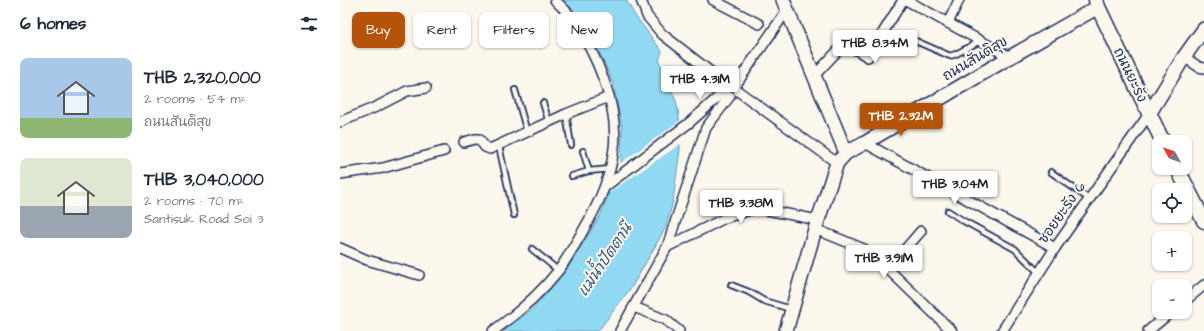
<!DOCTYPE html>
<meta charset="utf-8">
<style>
:root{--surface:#fff;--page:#f2f2f3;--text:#1f2937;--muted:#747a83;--accent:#b45309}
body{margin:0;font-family:"Architects Daughter","Playpen Sans Thai",sans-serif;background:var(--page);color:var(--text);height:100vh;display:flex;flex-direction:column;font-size:15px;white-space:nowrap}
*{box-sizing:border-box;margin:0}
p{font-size:13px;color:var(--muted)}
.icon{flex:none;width:22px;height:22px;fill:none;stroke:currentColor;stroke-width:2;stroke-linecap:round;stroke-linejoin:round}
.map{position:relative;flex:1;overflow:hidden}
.side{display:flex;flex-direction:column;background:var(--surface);width:340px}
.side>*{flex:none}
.banner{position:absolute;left:12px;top:12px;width:380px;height:36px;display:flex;gap:8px}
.needle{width:26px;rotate:310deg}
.buttons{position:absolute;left:812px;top:135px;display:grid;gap:8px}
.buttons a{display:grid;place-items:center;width:40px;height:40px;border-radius:8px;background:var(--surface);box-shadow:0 1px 3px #0004;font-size:20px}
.price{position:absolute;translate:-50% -34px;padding:0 9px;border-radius:4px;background:#fff;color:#222;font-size:13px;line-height:26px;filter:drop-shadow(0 1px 2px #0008)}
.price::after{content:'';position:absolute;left:50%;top:24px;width:12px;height:9px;margin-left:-6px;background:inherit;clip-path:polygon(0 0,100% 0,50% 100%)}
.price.active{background:var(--accent);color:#fff}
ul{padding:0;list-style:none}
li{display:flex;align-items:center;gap:12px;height:100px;padding:0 20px}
li span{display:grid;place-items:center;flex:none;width:112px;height:80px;border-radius:8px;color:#555}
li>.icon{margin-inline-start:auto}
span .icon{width:48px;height:48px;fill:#fffc;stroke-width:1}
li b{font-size:17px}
h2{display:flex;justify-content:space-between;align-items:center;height:48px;padding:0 20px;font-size:17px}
.tag{padding:0 14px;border-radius:8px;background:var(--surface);box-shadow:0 1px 3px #0004;font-size:14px;line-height:36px}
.tag.active{background:var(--accent);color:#fff}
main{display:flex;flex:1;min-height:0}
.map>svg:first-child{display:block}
.water{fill:#91d9f3;stroke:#6295b7}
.pier{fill:#fbf7ec}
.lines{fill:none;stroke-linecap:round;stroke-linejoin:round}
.lane-casing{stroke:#1b2f5e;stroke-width:8}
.street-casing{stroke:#1b2f5e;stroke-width:12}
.secondary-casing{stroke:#1b2f5e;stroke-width:16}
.primary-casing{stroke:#1b2f5e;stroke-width:17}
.lane{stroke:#fbf7ec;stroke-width:4.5}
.street{stroke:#fbf7ec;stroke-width:9}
.secondary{stroke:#fbf7ec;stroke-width:13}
.primary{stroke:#fbf7ec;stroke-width:14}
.labels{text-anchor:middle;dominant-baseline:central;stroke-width:4;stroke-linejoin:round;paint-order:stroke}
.street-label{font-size:14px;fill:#1b2f5e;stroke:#fbf7ec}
.water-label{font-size:15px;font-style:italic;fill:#385a83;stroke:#fbf7ec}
</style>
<main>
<section class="side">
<h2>6 homes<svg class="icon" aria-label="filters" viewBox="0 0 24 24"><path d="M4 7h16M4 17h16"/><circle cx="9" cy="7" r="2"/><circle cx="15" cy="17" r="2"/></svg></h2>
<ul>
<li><span style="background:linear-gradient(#a9c7e8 75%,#8fb573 0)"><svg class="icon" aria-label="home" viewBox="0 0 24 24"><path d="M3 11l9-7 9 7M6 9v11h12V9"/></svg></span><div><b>THB 2,320,000</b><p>2 rooms · 54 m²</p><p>ถนนสันติสุข</p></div></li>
<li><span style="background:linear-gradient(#dfe7d0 60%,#9aa5b1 0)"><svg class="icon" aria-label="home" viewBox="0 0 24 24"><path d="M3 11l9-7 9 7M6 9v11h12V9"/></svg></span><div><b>THB 3,040,000</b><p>2 rooms · 70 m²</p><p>Santisuk Road Soi 3</p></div></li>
</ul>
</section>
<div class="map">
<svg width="864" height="331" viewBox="0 0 864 331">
<rect width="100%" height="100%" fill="#fbf7ec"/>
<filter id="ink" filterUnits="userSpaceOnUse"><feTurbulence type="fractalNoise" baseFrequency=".025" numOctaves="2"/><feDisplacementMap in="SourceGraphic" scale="8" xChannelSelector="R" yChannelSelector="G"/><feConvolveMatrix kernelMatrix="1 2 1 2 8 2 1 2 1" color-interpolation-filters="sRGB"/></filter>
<g filter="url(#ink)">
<polygon class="water" points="223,0 286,0 296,17 322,51 319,61 336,101 339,116 340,149 333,201 326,227 293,285 258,331 163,331 194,308 229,266 260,216 281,163 282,126 273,83 257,47 230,7"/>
<polygon class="pier" points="341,120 342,143 267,194 278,165"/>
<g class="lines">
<g class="lane-casing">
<g id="lane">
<polyline points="571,39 610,56 616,54 640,41"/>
<polyline points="175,90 187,132"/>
<polyline points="203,103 209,122"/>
<polyline points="226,114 231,145"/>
<polyline points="159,146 174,215"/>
<polyline points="243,151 249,171"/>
<polyline points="711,172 749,199"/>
<polyline points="232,176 249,171 270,169"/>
<polyline points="608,211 622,220 675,249 699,273"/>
<polyline points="192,249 219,271"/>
<polyline points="391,285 409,292 424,301 451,309"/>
</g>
</g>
<g class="street-casing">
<g id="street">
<polyline points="301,0 307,16 322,34 385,83"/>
<polyline points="373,0 419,24"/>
<polyline points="566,0 670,57"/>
<polyline points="608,23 619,0"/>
<polyline points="844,57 859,67 864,68"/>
<polyline points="474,76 505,43 528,57 563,0"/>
<polyline points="397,83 447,10"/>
<polyline points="398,91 497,163"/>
<polyline points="0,122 36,107 67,91 86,88"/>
<polyline points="124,142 135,139 139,139 145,147 150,149 226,114 269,97"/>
<polyline points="525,143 715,248"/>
<polyline points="0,174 43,168 104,151"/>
<polyline points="266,186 349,123 384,92"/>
<polyline points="475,229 524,249 548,269 612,331"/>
<polyline points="327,247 385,218 416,208 478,220"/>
<polyline points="0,248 27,260 79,275"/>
<polyline points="548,269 581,231"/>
<polyline points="845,301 864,285"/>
<polyline points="294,307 326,320 339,331"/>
<path d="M153,331C177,314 199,295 218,271C224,264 229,254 234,246C253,215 270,184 274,148C279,105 256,53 232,18C227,11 220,6 215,0"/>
<polyline points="280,331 327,247 366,128 390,96"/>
<polyline points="662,331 715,248 809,114"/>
<polyline points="808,331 831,312"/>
</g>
</g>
<g class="secondary-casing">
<g id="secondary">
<polyline points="443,0 506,153"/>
<polyline points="809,114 844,57 864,29"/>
<polyline points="446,331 475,229 497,163 506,153 525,143 670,57 758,7"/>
</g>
</g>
<g class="primary-casing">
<g id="primary">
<polyline points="756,0 758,7 823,142"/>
<polyline points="837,168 864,221"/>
</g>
</g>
<use href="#lane" class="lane"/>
<use href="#street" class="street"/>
<use href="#secondary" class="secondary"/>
<use href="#primary" class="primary"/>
</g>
</g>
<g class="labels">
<g class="street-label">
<text transform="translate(635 59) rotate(-31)">ถนนสันติสุข</text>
<text transform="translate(790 75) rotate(64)">ถนนยะรัง</text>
<text transform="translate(722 213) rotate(-55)">ซอยยะรัง 6</text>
</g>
<g class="water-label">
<text transform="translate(265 260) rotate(-56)">แม่น้ำปัตตานี</text>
</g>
</g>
</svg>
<div class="buttons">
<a><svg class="needle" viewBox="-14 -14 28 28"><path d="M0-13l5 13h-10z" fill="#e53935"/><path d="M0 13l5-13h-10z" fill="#747a83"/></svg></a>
<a><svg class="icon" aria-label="locate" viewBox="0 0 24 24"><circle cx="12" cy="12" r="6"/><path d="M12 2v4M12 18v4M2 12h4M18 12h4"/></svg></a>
<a>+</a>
<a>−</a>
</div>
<b class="price" style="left:535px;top:64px">THB 8.34M</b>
<b class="price" style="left:360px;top:100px">THB 4.31M</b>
<b class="price active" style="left:561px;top:137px">THB 2.32M</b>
<b class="price" style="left:615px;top:205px">THB 3.04M</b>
<b class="price" style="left:401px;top:224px">THB 3.38M</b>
<b class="price" style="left:544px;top:279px">THB 3.91M</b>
<div class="banner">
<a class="tag active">Buy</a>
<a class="tag">Rent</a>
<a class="tag">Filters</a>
<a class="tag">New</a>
</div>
</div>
</main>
